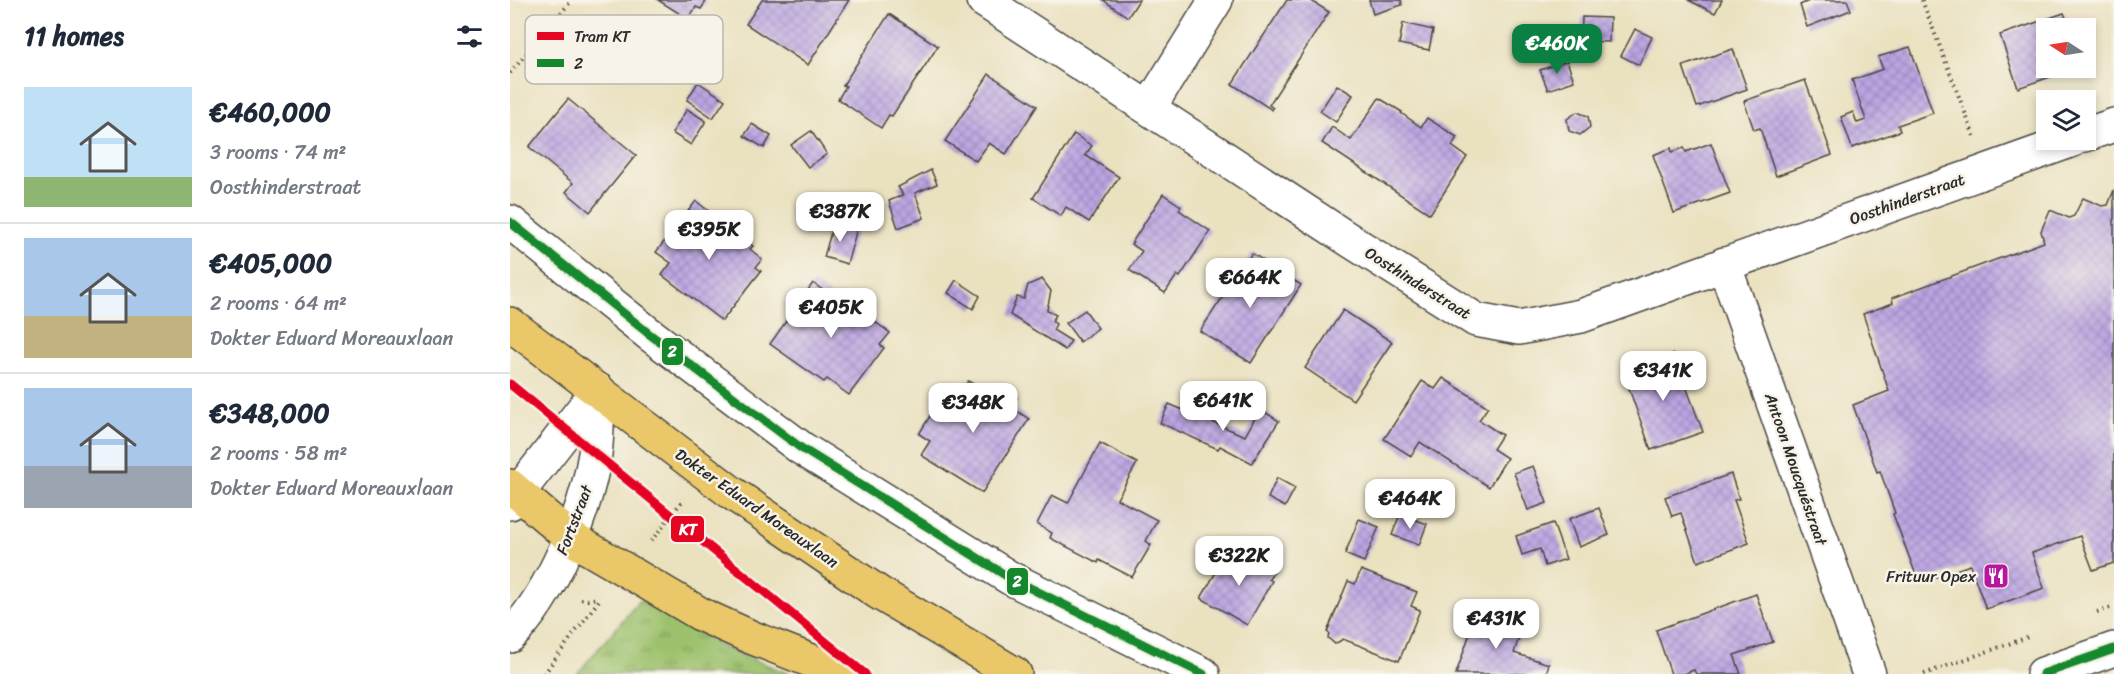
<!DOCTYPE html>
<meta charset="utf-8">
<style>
:root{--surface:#fff;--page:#f2f2f3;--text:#1f2937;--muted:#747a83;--line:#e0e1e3;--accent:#0b8043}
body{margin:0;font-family:Sriracha,sans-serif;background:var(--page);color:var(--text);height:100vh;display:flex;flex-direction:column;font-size:22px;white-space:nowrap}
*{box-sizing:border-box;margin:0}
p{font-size:20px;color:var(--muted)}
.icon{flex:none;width:33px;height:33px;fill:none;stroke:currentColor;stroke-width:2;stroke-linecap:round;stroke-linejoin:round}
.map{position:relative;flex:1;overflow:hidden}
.sheet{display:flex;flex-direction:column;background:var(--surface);width:510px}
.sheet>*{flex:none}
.needle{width:39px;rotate:282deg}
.tools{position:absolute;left:1526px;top:18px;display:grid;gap:12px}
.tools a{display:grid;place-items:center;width:60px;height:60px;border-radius:0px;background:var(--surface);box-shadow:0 3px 9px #0003;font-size:30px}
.price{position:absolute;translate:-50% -51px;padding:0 14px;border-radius:12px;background:#fff;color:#222;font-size:20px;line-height:39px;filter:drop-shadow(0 2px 3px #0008)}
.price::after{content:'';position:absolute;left:50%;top:36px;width:18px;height:14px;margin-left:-9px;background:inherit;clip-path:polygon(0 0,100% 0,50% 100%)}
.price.current{background:var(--accent);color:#fff}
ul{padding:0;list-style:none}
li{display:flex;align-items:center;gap:18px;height:150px;padding:0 24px}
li+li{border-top:2px solid var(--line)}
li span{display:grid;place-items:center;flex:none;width:168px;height:120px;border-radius:0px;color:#555}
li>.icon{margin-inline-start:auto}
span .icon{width:72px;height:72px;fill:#fffc;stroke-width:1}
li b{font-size:26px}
h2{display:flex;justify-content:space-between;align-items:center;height:72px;padding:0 24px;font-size:26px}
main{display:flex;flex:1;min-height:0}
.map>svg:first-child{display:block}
.grass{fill:url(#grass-tufts);stroke:#64764c;stroke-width:1.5}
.building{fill:url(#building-cross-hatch)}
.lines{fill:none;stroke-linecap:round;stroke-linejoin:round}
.minor-casing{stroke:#484641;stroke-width:36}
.primary-casing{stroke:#484641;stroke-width:36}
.path{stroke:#484641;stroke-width:4;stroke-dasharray:1.5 4.5;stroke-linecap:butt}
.minor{stroke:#fff;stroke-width:33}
.primary{stroke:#eac769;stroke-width:33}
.bus-1-casing{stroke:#f7f3e8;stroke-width:14}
.bus-1{stroke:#15882e;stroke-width:9}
.tram-1-casing{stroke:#f7f3e8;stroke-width:14}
.tram-1{stroke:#e40521;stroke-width:9}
.labels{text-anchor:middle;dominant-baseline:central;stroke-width:5;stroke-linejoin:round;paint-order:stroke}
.street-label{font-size:16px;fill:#2b2b2b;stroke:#f7f3e8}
.poi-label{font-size:16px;fill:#2b2b2b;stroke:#f7f3e8;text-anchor:end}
.key{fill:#f7f3e8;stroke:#bab7af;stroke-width:1.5}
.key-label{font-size:16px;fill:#2b2b2b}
.line-badge{stroke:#f7f3e8;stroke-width:2}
.badge-label{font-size:16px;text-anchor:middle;font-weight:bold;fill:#fff}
</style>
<main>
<section class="sheet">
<h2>11 homes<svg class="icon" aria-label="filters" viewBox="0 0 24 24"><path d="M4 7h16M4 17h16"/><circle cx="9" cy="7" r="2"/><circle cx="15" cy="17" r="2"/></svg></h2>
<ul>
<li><span style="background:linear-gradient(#bfe0f5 75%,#8fb573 0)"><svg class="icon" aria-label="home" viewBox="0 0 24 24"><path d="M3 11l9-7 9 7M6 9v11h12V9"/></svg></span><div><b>€460,000</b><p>3 rooms · 74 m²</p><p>Oosthinderstraat</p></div></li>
<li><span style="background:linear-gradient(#a9c7e8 65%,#c2b280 0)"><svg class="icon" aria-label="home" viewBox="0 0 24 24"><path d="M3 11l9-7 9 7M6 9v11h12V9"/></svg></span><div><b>€405,000</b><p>2 rooms · 64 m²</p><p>Dokter Eduard Moreauxlaan</p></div></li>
<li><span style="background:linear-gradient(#a9c7e8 65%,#9aa5b1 0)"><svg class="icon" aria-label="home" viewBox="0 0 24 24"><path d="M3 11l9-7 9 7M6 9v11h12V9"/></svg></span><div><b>€348,000</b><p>2 rooms · 58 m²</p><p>Dokter Eduard Moreauxlaan</p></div></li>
</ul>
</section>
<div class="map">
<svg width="1604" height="674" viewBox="0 0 1604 674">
<defs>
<pattern id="grass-tufts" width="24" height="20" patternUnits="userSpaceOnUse" patternTransform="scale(1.5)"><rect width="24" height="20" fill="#9cc16c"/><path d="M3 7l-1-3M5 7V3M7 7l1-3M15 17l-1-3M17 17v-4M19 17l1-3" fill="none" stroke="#7f9d59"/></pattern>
<pattern id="building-cross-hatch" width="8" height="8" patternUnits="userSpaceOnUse" patternTransform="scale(1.5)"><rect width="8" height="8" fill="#bca5e3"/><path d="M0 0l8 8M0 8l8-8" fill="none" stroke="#9987b8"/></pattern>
</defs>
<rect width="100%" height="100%" fill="#f7f3e8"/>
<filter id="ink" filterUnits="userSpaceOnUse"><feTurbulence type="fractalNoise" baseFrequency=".0167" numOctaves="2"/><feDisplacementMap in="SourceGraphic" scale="12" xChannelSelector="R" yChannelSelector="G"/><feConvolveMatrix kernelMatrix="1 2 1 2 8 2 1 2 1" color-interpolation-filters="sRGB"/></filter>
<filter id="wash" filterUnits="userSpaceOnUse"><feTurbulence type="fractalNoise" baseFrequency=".008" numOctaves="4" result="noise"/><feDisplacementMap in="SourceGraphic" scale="24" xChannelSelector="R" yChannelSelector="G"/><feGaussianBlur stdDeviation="1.35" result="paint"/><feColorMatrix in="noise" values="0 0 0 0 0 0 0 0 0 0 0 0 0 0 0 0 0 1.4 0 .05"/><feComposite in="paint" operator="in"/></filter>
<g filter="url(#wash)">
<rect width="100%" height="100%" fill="#eae1bf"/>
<polygon class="grass" points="130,600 214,648 280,674 67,674"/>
<g id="blocks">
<g class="building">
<polygon points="148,0 197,0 191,9 186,7 178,19"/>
<polygon points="252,0 339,0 298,65 236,24"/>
<polygon points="593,0 629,0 618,17"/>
<polygon points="777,0 800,0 819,12 759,105 763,108 762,110 722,84"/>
<polygon points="859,0 891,0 892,5 863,14"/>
<polygon points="1178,0 1212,0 1205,13"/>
<polygon points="1301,0 1337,0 1341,10 1297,27 1290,5"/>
<polygon points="1554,13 1560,28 1536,28 1536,68 1566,68 1508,88 1490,35"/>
<polygon points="379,14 428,46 382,116 379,115 371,128 328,99 336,86 333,85"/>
<polygon points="1072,17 1100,18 1099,42 1071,41"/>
<polygon points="893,23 923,30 919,50 889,44"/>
<polygon points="1125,29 1142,37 1129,65 1111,56"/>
<polygon points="1400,47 1423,113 1388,125 1390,131 1342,148 1331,117 1343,112 1347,123 1356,120 1342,80 1373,69 1368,57"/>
<polygon points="1223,49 1237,89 1187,107 1173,66"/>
<polygon points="1057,61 1064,81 1038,90 1030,70"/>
<polygon points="479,74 527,106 496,154 479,143 466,161 435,141"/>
<polygon points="1295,80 1322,155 1266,176 1250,128 1244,130 1234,101"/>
<polygon points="188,82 215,100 203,118 177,100"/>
<polygon points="827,85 843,95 826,122 810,111"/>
<polygon points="869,98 892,112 891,113 911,127 917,118 947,137 942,146 957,157 920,214 812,143 822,127 841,140"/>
<polygon points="58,99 126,155 80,212 56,192 63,183 19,147"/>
<polygon points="177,109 196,121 181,145 162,133"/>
<polygon points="1067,112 1078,116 1080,127 1070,135 1059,131 1057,119"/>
<polygon points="242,124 261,136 254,148 234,136"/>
<polygon points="301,131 317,154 298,167 281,145"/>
<polygon points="564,134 582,146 575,155 609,177 579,222 556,207 551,216 523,198"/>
<polygon points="1201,143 1220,193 1164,213 1143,155 1161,148 1162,152 1174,148 1176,152"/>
<polygon points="421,170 427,184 405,193 414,218 388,228 379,201 393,195 388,187"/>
<polygon points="1604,190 1604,563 1583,570 1570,536 1522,553 1534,588 1476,609 1460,565 1409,583 1383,514 1385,513 1370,471 1367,472 1343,405 1379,391 1353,314 1383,303 1382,298 1534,242 1531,231 1540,210 1559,218 1564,216 1573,198 1592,206 1598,205"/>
<polygon points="653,194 671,206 669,210 700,231 670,277 667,275 655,293 619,270 632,251 621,244"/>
<polygon points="186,201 243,246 240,249 252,259 246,267 251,271 212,321 152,275 161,263 146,252"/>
<polygon points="324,222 347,229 337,264 314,257"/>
<polygon points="742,253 763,267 759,273 767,279 771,272 791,285 741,363 690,331"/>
<polygon points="532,279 541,291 537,310 546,315 542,321 546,324 543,330 561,341 555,350 500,315 507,297 514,299 518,285"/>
<polygon points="446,280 470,296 463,309 438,293"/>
<polygon points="303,283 325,299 328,295 380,333 370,345 374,348 339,395 317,379 314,382 260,344"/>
<polygon points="575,310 588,328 570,342 556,323"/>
<polygon points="833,310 882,342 843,400 795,368"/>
<polygon points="1164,354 1193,432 1141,450 1113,372"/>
<polygon points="933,378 978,407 969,420 992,435 983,449 997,458 979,487 910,442 901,456 874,439 912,381 925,389"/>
<polygon points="458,381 479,394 485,385 507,398 501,407 519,419 472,493 411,455 420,441 409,434 429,401 441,408"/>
<polygon points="659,404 735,436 750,409 769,421 742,463 710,446 708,449 650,423"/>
<polygon points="590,443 627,463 607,499 647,520 636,541 641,545 622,577 589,560 588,563 540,538 542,533 527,524 542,495 558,503"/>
<polygon points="1023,466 1037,503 1018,510 1004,473"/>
<polygon points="1221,474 1229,499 1224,500 1239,543 1188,562 1171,513 1162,516 1155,497"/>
<polygon points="767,478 785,488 775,507 758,498"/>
<polygon points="1089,508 1099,535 1069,547 1059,519"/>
<polygon points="890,514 917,524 909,545 882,535"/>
<polygon points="849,519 869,527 854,562 835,554"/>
<polygon points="1043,523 1056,559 1035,566 1030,549 1012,555 1006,536"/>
<polygon points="740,554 766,569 759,579 762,581 737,625 691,598 716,555 734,565"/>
<polygon points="851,570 907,592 901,606 910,610 889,661 833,639 825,644 818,638 819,633 817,632 838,581 845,584"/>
<polygon points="1246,594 1263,642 1224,655 1231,674 1186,674 1184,670 1173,674 1161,674 1146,630"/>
<polygon points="969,607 982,612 981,614 990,618 988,623 1011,631 1004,653 1039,664 1036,674 946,674"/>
</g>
</g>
</g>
<g filter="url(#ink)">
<use href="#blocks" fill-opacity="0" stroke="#484641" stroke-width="1.5"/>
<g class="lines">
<g class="minor-casing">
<g id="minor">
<polyline points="473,0 841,241 966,320 1009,328 1071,316 1563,140"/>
<polyline points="639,108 706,0"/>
<polyline points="1575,135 1604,125"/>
<polyline points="0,222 138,333 291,448 500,578 693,674"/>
<polyline points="1214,264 1359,674"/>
<polyline points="0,503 88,390"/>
<path d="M0,636C41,596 76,511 85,454C88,433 87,411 88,390"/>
<polyline points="1533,674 1604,649"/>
</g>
</g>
<g class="primary-casing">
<g id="primary">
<polyline points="0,324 222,493 369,593 505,674"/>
<polyline points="0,486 61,538 192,615 243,638 335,674"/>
</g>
</g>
<g class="path">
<polyline points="1412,0 1464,136"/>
<polyline points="0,73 62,0"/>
<polyline points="141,541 173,500"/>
<polyline points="71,599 78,600 88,598"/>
<polyline points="1587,612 1604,607"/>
<polyline points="34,674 90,599"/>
<polyline points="1414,674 1521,636"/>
</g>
<use href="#minor" class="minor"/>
<use href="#primary" class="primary"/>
<g class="bus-1-casing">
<g id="bus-1">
<polyline points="0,222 138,333 291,448 500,578 693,674"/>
<polyline points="1533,674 1604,649"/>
</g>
</g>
<use href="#bus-1" class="bus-1"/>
<g class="tram-1-casing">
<polyline id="tram-1" points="0,384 355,674"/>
</g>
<use href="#tram-1" class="tram-1"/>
</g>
</g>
<defs>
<g id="restaurant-square" transform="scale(1.35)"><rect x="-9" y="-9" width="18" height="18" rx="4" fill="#b5179e" stroke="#f7f3e8"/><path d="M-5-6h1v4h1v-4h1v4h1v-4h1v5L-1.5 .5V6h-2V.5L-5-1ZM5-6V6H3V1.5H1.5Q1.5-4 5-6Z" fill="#fff"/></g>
</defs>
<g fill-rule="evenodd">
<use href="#restaurant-square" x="1486" y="576"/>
</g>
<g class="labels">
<g class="street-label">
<text transform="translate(1397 199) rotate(-20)">Oosthinderstraat</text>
<text transform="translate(908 283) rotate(32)">Oosthinderstraat</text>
<text transform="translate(1286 469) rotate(71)">Antoon Moucquéstraat</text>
<text transform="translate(247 508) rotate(35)">Dokter Eduard Moreauxlaan</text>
<text transform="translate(64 520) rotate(-69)">Fortstraat</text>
</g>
<g class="poi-label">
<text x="1466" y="576">Frituur Opex</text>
</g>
</g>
<rect x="15" y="15" width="198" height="69" rx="9" class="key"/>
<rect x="27" y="32" width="27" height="8" fill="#e40521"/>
<rect x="27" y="59" width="27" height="8" fill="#15882e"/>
<g class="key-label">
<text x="64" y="42">Tram KT</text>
<text x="64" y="69">2</text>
</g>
<g class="line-badge">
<rect x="151" y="337" width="23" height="29" rx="6" fill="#15882e"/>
<rect x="160" y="515" width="35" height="28" rx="6" fill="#e40521"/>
<rect x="496" y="567" width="23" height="29" rx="6" fill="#15882e"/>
</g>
<g class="badge-label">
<text x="162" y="357">2</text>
<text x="178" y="535">KT</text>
<text x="507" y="587">2</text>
</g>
</svg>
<div class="tools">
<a><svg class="needle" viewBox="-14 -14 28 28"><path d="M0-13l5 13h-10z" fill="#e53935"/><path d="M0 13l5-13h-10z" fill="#747a83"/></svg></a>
<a><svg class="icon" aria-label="layers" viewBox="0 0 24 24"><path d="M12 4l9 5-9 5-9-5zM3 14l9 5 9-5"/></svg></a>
</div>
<b class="price current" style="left:1047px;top:75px">€460K</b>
<b class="price" style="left:330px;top:243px">€387K</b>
<b class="price" style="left:199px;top:261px">€395K</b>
<b class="price" style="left:740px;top:309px">€664K</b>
<b class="price" style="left:321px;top:339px">€405K</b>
<b class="price" style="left:1153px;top:402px">€341K</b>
<b class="price" style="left:713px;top:432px">€641K</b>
<b class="price" style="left:463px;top:434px">€348K</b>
<b class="price" style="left:900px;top:530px">€464K</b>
<b class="price" style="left:729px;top:587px">€322K</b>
<b class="price" style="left:986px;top:650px">€431K</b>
</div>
</main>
